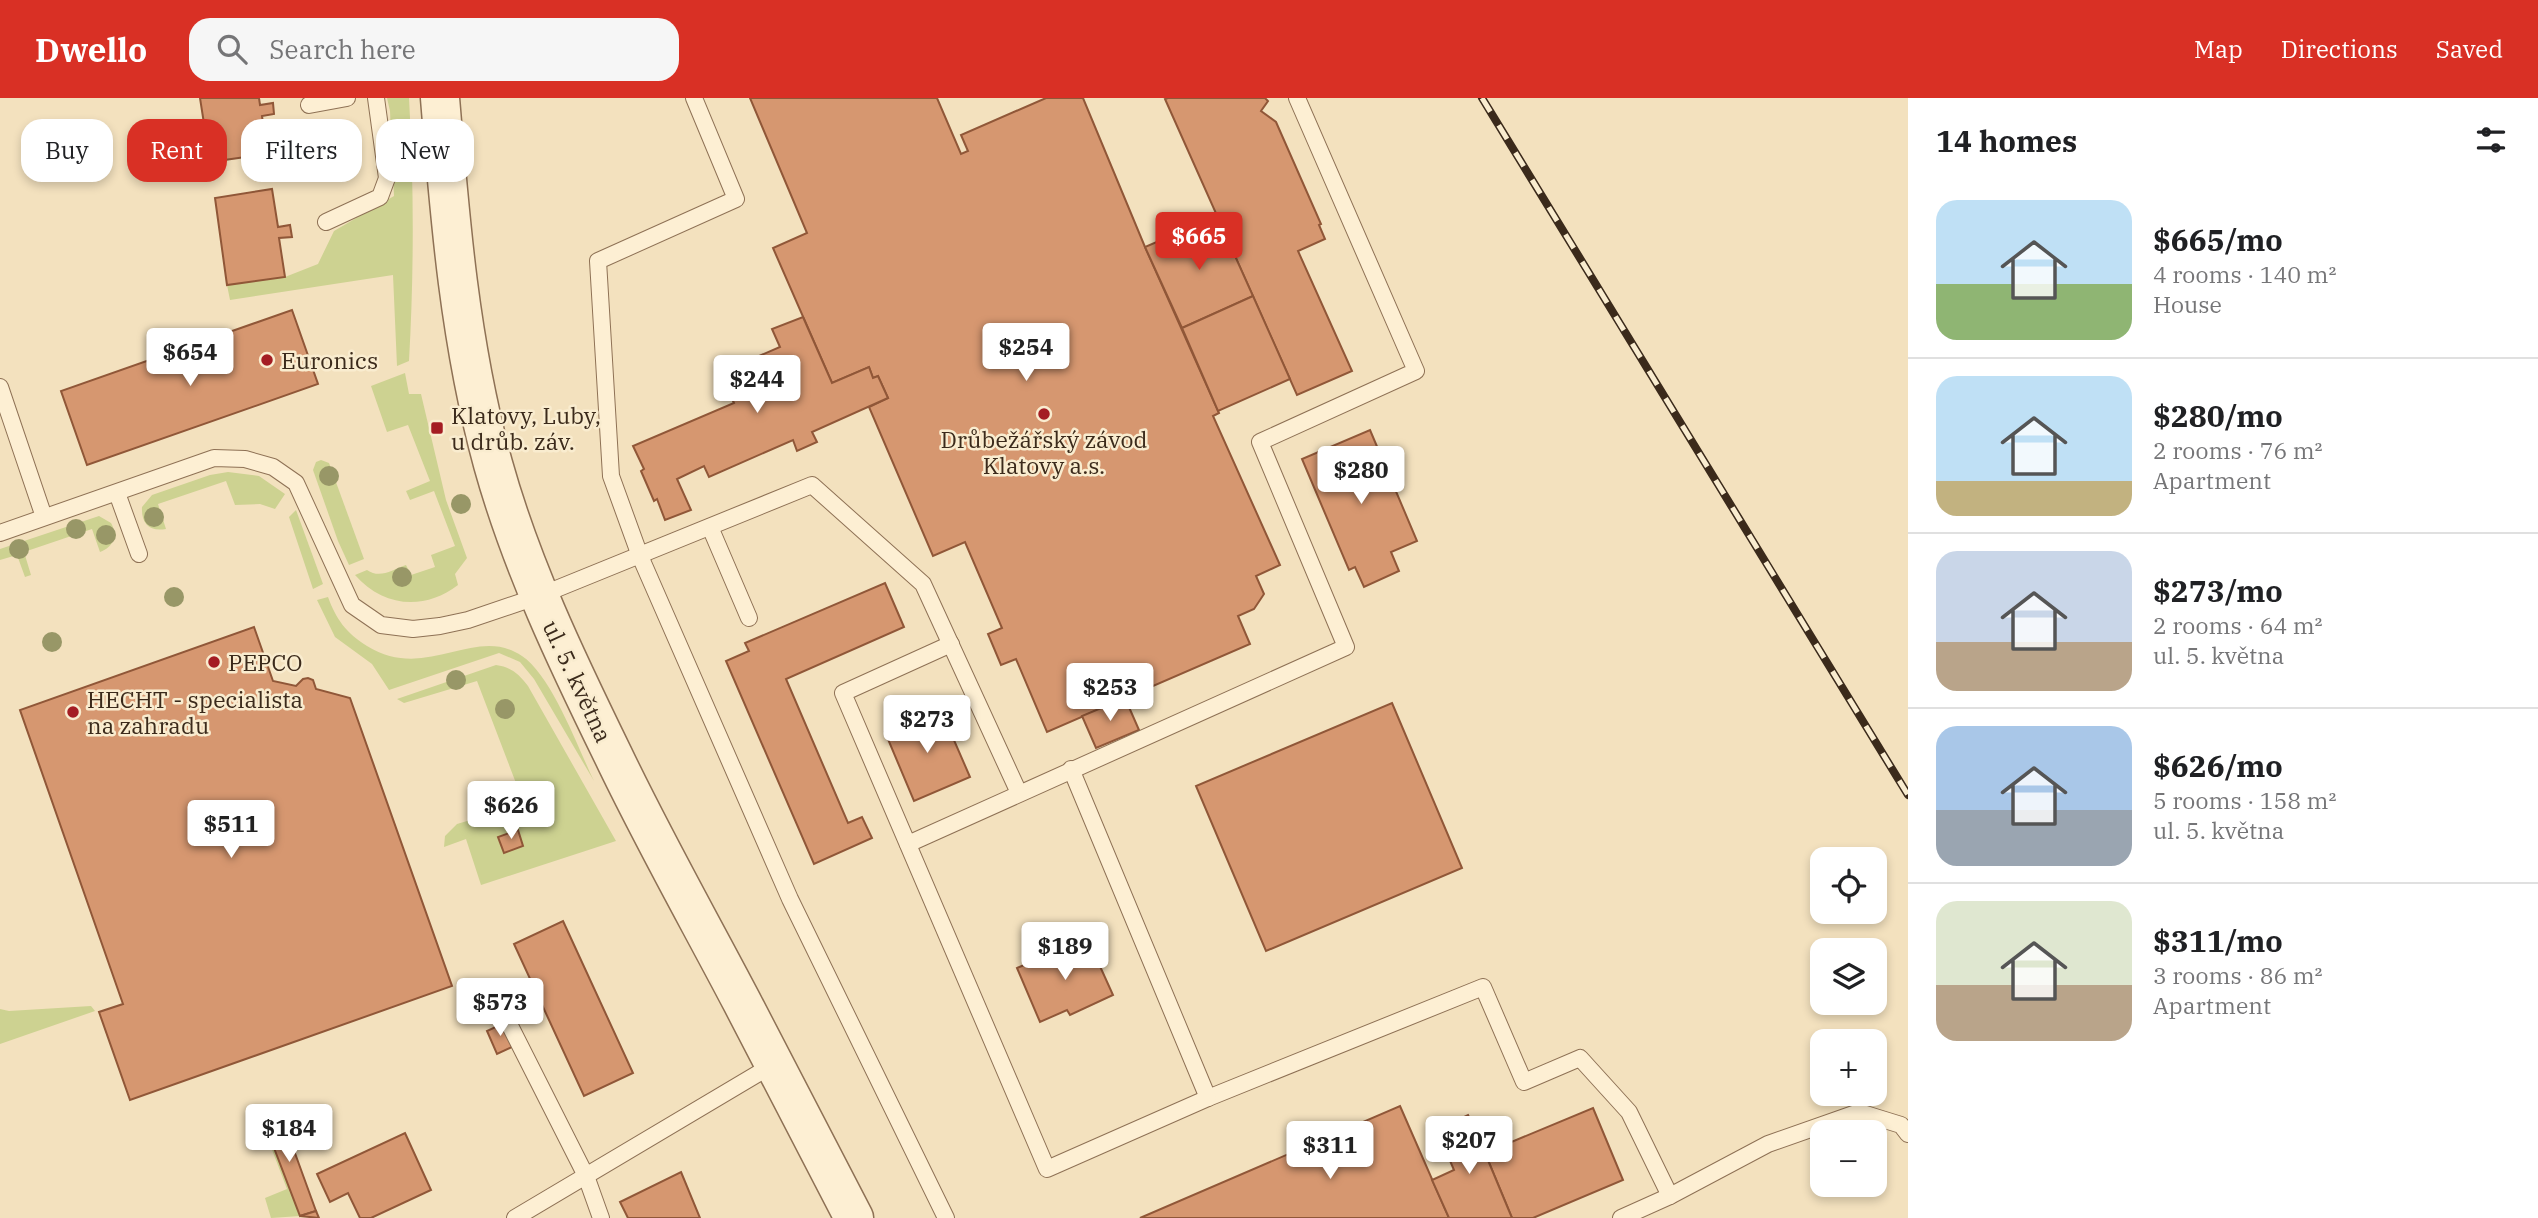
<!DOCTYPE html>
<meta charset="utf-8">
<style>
:root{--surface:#fff;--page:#f6f6f6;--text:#202124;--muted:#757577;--line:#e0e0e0;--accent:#d93025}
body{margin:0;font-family:"IBM Plex Serif",serif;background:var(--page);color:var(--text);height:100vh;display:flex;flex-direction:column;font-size:26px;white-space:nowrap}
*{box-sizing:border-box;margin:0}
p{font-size:23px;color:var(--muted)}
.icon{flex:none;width:38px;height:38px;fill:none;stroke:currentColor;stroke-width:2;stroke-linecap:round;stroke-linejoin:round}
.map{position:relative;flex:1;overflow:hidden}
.side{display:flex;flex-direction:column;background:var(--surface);width:630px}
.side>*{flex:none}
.guide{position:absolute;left:21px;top:21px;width:665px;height:63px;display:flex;gap:14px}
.fabs{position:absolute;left:1810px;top:749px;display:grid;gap:14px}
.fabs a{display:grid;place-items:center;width:77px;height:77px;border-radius:14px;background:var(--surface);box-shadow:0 4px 10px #0003;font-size:35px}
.price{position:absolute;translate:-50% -60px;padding:0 16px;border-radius:7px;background:#fff;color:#222;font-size:23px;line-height:46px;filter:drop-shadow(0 2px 4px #0008)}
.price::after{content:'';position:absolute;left:50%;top:42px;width:21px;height:16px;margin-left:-10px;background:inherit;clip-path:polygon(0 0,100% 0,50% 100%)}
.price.on{background:var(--accent);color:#fff}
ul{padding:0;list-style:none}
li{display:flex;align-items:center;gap:21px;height:175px;padding:0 28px}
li+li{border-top:2px solid var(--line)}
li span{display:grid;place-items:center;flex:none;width:196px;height:140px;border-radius:21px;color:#555}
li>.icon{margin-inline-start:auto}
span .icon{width:84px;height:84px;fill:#fffc;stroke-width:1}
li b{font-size:30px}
h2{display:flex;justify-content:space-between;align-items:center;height:84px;padding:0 28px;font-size:30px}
.pill{padding:0 24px;border-radius:21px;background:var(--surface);box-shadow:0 4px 10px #0003;font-size:24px;line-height:63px}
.pill.on{background:var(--accent);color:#fff}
header{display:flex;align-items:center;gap:42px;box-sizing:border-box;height:98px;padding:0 35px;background:var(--accent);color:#fff}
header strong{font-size:33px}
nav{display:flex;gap:38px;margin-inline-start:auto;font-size:24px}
.search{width:490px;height:63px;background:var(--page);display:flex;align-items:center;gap:18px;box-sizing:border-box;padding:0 24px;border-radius:21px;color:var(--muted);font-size:26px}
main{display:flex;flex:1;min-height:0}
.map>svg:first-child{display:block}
.green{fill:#cdd291}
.building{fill:#d69770;stroke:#905738;stroke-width:2}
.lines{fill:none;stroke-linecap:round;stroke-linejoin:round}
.service-casing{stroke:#8e7155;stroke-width:18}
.tertiary-casing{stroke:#8e7155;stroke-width:41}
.service{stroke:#fdefd3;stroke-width:16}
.tertiary{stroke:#fdefd3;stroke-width:38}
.rail-casing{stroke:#3b2a1b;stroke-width:8}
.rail{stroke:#f9eccf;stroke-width:5;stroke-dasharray:16;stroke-linecap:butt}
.tree{fill:#989767}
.poi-dot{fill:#a41d23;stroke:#f9eccf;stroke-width:2.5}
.labels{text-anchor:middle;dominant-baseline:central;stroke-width:5;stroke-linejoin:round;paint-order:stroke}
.poi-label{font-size:23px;fill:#3b2a1b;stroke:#f9eccf;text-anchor:start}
.street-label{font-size:23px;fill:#3b2a1b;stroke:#f9eccf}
</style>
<header>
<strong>Dwello</strong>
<div class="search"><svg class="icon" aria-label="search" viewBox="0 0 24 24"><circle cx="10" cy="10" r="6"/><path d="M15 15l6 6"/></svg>Search here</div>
<nav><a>Map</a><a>Directions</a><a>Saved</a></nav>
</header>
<main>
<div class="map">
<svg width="1908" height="1120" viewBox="0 0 1908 1120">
<rect width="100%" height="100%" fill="#f3e1be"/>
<g class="green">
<path d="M387,0H409C414,88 414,175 409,263L397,268L393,177L230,202L227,187L285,179L318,166L334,133L394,98L390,13Z"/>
<path d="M405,275L409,296H421L446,402L467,460L455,476L458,487C424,513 383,509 355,477L367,472C380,481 392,472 406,467L411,477L435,469L431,457L455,448L434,393L410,402L406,393L430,383L408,327L387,334L371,288Z"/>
<polygon points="321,362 329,365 364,461 349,467 338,443 313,372 316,364"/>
<path d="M228,374L259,378L285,396L275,411L260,406L235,407L226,383L158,406L166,431C150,434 141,426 142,409L152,397L210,377Z"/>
<polygon points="296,412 323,486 313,491 289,419"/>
<path d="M99,418L111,425C118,437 114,449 100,454L92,431L24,454L31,477L25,479L17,457L0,462V451Z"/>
<path d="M328,499C336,521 346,535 367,548C427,585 475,526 522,558C552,578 578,650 594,683L534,581L520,564L499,555L389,592L372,566L335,539L317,502Z"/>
<path d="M496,567C511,569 519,576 528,588L616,743L481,787L466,741L444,749L445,738L457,726L524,706L477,583L404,605L397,601Z"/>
<polygon points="91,908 95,913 0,946 0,911 9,913"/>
<polygon points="261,1014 300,1118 271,1120 265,1100 287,1091 258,1015"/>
</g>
<g class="building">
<polygon points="200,0 259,0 260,7 273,5 274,16 262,18 267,56 210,64"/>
<polygon points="750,0 937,0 961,56 968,53 961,37 1046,0 1083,0 1145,149 1219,315 1213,318 1280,467 1256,478 1264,496 1254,511 1238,518 1250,546 1047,634 1016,561 1001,567 988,536 1002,530 965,444 933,458 869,309 888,300 878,278 873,280 869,269 832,285 773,150 807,135"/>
<polygon points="1168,0 1265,0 1268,3 1261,13 1276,24 1321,126 1319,127 1325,141 1298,153 1352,273 1297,297 1165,1"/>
<polygon points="272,91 278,129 290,127 292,139 279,140 285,179 227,187 215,100"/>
<polygon points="1217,118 1253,198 1182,230 1145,149"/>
<polygon points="1253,198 1290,281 1218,313 1182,230"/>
<polygon points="292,212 318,286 87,367 61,293"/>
<polygon points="803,219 832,285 869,269 873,280 878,278 888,300 812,334 817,344 797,353 793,342 709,379 704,368 677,381 691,412 665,422 657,401 654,403 641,373 644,371 633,348 734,305 719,272 735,265 736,268 780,249 772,231"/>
<polygon points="1370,332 1417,443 1391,454 1399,473 1364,489 1355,469 1349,472 1302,361"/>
<polygon points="885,485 904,529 786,581 848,725 862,719 872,740 814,766 726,563 749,553 745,545"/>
<polygon points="254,529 273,583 296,588 303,581 308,580 313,582 316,591 350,600 452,888 130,1002 99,914 123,906 20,612"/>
<polygon points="1125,600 1139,632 1096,650 1082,618"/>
<polygon points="1392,605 1462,770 1266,853 1196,688"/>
<polygon points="940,610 970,679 914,703 885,634"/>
<polygon points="518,732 523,748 504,755 498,739"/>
<polygon points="563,823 633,975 584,998 514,846"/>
<polygon points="1089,844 1113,897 1070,917 1067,912 1040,924 1017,870 1065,850 1067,854"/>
<polygon points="504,925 514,948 497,956 487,933"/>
<polygon points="1400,1008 1449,1120 1140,1120"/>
<polygon points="1593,1010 1623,1082 1533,1120 1512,1120 1485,1055"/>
<polygon points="280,1014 316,1113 300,1118 263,1021"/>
<polygon points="1468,1017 1485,1055 1512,1120 1449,1120 1432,1082 1454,1072 1437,1032"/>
<polygon points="405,1035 431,1092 371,1120 360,1120 348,1095 330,1104 317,1076"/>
<polygon points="681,1074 700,1120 628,1120 620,1104"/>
<polygon points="316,1113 319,1120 300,1118"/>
</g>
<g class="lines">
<g class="service-casing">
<g id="service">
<polyline points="694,0 736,101 598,163 611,378 640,458 790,801 946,1120"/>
<polyline points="309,7 347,0"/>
<polyline points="326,124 380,99 387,80 376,0"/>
<polyline points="0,289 44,419"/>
<polyline points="117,395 139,456"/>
<polyline points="710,429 749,520"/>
<polyline points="0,435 214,360 245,361 273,369 296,385 352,507 381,527 413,531 440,528 468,522 539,498 812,387 923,486 1019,695"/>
<polyline points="951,546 843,595 1047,1071 1208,1000 1483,889 1524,984 1580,960 1629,1014 1670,1098"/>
<polyline points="1071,671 1208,1000"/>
<polyline points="908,746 1346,549 1260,344 1416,273 1297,0"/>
<polyline points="497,902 586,1078 601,1120"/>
<polyline points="515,1120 774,966"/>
<polyline points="1621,1120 1670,1098 1768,1046 1859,1014 1901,1027 1908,1036"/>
</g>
</g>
<g class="tertiary-casing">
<path id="tertiary" d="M440,0C450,123 460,246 493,366C521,467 567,563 613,657C653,741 699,822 742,904C780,976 817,1048 854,1120"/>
</g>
<use href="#service" class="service"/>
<use href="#tertiary" class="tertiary"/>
<g class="rail-casing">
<polyline id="rail" points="1482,0 1908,697"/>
</g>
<use href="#rail" class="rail"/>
</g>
<g class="tree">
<circle cx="329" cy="378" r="10"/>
<circle cx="461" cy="406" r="10"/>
<circle cx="154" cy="419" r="10"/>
<circle cx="76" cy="431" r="10"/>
<circle cx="106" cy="437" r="10"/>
<circle cx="19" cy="451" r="10"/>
<circle cx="402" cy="479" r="10"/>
<circle cx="174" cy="499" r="10"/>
<circle cx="52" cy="544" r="10"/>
<circle cx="456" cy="582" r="10"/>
<circle cx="505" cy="611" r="10"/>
</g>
<g class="poi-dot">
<circle cx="267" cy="262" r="7"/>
<circle cx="1044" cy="316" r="7"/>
<rect x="430" y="323" width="14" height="14" rx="3.5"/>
<circle cx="214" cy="564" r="7"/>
<circle cx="73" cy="614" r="7"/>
</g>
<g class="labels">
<g class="poi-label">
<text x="281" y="262">Euronics</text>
<text x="451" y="317">Klatovy, Luby,<tspan x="451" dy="26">u drůb. záv.</tspan></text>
<text x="1044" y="341" text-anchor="middle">Drůbežářský závod<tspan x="1044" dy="26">Klatovy a.s.</tspan></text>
<text x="228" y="564">PEPCO</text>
<text x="87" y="601">HECHT - specialista<tspan x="87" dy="26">na zahradu</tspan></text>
</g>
<g class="street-label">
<text transform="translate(578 583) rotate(65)">ul. 5. května</text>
</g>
</g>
</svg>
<div class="fabs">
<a><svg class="icon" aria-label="locate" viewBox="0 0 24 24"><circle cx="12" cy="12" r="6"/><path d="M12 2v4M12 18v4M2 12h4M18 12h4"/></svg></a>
<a><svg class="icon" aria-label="layers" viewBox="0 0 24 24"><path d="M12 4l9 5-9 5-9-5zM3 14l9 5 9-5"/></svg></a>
<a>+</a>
<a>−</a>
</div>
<b class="price on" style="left:1199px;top:174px">$665</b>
<b class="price" style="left:1026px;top:285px">$254</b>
<b class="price" style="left:190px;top:290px">$654</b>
<b class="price" style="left:757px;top:317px">$244</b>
<b class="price" style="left:1361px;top:408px">$280</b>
<b class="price" style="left:1110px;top:625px">$253</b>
<b class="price" style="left:927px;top:657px">$273</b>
<b class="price" style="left:511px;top:743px">$626</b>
<b class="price" style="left:231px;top:762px">$511</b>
<b class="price" style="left:1065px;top:884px">$189</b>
<b class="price" style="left:500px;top:940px">$573</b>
<b class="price" style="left:289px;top:1066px">$184</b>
<b class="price" style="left:1469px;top:1078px">$207</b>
<b class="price" style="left:1330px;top:1083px">$311</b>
<div class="guide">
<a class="pill">Buy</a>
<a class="pill on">Rent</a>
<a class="pill">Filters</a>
<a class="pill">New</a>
</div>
</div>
<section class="side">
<h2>14 homes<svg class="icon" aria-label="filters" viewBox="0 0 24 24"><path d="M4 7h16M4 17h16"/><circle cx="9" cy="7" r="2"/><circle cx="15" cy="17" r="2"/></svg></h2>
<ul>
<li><span style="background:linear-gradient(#bfe0f5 60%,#8fb573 0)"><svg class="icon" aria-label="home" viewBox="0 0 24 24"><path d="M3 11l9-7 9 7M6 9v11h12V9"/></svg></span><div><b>$665/mo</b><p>4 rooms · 140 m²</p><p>House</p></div></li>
<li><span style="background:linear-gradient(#bfe0f5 75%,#c2b280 0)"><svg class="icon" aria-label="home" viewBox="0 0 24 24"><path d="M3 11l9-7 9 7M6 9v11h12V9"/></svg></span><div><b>$280/mo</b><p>2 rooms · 76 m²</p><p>Apartment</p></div></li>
<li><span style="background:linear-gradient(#c9d6e8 65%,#b9a48a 0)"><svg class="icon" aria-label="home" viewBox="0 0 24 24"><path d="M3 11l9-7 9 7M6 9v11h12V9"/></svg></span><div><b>$273/mo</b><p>2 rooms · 64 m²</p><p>ul. 5. května</p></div></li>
<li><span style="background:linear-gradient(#a9c7e8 60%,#9aa5b1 0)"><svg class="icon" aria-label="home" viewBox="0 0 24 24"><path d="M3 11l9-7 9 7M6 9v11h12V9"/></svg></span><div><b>$626/mo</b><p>5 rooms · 158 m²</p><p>ul. 5. května</p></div></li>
<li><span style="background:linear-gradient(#dfe7d0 60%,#b9a48a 0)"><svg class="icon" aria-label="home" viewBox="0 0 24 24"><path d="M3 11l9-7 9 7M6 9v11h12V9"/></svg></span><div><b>$311/mo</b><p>3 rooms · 86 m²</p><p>Apartment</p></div></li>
</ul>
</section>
</main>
